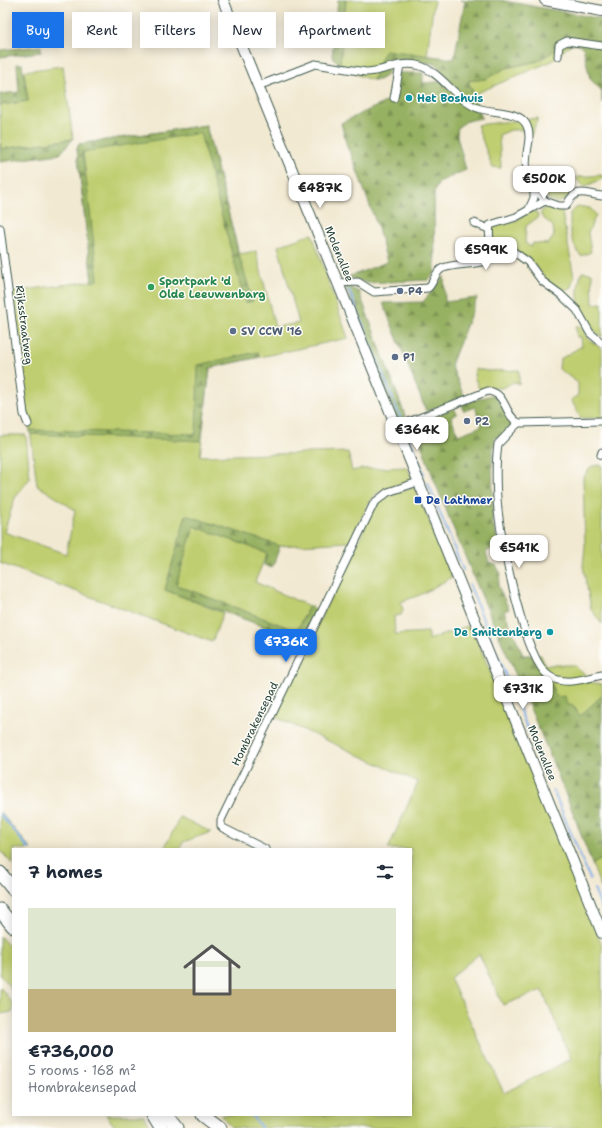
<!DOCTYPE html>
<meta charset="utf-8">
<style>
:root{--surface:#fff;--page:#f2f2f3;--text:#1f2937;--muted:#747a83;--line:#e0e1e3;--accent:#1a73e8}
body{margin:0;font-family:"Shantell Sans",sans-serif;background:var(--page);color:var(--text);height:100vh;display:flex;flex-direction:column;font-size:15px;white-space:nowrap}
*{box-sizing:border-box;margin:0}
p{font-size:13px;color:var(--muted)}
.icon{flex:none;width:22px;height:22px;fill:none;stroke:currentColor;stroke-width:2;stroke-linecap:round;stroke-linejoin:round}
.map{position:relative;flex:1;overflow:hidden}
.sheet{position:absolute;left:12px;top:848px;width:400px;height:268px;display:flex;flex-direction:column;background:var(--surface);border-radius:0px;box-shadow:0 2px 10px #0003}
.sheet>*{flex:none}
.guide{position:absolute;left:12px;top:12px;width:400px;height:36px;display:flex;gap:8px}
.price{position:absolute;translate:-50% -34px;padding:0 9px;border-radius:8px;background:#fff;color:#222;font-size:13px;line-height:26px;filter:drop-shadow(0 1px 2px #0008)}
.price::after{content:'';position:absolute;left:50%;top:24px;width:12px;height:9px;margin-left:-6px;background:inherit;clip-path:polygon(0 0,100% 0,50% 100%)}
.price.selected{background:var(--accent);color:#fff}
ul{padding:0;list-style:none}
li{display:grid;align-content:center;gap:8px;height:212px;padding:0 16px}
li+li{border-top:1px solid var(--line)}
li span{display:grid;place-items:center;height:124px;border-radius:0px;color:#555}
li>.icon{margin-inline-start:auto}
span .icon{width:72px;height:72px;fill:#fffc;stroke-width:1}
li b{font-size:17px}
h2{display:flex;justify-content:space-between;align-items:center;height:48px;padding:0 16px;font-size:17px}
.pill{padding:0 14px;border-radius:0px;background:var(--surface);box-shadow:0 2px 10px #0003;font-size:14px;line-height:36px}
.pill.selected{background:var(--accent);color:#fff}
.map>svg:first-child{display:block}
.green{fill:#bfce70;stroke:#6f8652;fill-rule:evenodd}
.forest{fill:url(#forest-firs);stroke:#5b774b}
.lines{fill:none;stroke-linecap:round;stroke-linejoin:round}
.stream{stroke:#7fafea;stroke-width:2}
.minor-casing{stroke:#3f574c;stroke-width:9}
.secondary-casing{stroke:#3f574c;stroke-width:12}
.motorway-casing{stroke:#3f574c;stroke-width:15}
.minor{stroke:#fff;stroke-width:7}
.secondary{stroke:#fff;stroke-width:10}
.motorway{stroke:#fff;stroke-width:13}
.culture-dot{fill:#0f9aa8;stroke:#fdfcf7;stroke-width:1.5}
.leisure-dot{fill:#2e9e5b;stroke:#fdfcf7;stroke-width:1.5}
.service-dot{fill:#5c6f8a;stroke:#fdfcf7;stroke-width:1.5}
.transit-dot{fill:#1a4fb4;stroke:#fdfcf7;stroke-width:1.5}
.labels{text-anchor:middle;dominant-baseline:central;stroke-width:3;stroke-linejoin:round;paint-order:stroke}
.culture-label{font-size:11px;font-weight:bold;fill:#0d838f;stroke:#fdfcf7;text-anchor:start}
.street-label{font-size:11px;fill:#1f3d34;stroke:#fdfcf7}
.leisure-label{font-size:11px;font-weight:bold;fill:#27864d;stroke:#fdfcf7;text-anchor:start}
.service-label{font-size:11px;font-weight:bold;fill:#4e5e75;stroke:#fdfcf7;text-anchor:start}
.transit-label{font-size:11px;font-weight:bold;fill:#164399;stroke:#fdfcf7;text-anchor:start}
</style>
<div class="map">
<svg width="602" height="1128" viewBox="0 0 602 1128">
<defs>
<pattern id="forest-firs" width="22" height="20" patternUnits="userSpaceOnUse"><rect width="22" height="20" fill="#97b162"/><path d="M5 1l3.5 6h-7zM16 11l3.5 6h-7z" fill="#7b9152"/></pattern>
</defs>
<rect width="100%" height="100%" fill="#fdfcf7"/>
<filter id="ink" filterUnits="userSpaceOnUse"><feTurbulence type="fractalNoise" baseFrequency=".025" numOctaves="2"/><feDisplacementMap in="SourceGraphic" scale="8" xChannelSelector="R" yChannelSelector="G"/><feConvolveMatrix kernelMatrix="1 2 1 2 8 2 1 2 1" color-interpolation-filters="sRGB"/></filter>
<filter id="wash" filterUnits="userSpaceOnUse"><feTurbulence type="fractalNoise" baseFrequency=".012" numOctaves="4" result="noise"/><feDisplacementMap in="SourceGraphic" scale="16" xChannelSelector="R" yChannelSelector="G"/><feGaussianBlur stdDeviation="0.9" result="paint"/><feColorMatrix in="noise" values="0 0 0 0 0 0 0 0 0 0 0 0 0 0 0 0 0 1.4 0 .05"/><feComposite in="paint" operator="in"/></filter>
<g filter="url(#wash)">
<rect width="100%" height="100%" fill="#f2e9d2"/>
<g class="green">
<path d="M346,0H434L427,56L385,51L373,80C360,77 350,72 340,64Z"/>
<polygon points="571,44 552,61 477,93 474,94 468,81 485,79 506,68 538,61 561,46"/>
<polygon points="63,66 73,139 1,149 0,105 28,101 24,71"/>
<polygon points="538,118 531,136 522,130 511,130 499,135 501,168 492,167 477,125"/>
<polygon points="206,125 239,254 256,251 275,327 299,323 278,246 312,234 348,338 210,368 200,456 348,452 352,471 361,469 407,467 412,479 377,493 367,506 350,542 280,546 186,515 165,590 223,613 212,642 0,563 0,435 26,435 30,478 15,498 4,532 66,554 75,510 37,485 30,430 26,414 10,292 92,281 77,149 79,144"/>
<polygon points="602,175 602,179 584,187 577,180 577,177"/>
<path d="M555,178L556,180C567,183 570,186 571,197C561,203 556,204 547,198L545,179Z"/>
<path d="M578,206L590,208L596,215L588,233L591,252L581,256C570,244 570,229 570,213Z"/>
<path d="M544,208H556L562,212L574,277L571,287C552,301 542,268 529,259C515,250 503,251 492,237L493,228L496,225L513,222L532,211L537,213L538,217L526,226L525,243L531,247L533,243L548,244L554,236L553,226L541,216V212Z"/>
<path d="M582,272L592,273L593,304L602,303V337C581,321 572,298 582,272Z"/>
<polygon points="576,326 581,326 588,339 602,349 602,418 581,418 571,400 578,395 578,383 559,369 560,359 582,346 581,337 577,337"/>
<polygon points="475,369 488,371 519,370 519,384 514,382 502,388 490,388 480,391 474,376"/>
<polygon points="602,465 602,624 591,609 583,566 585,546 583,477 592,466"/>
<path d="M415,487L452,577L422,594L401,602L403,610L401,615L394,616L395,634L428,632V640L471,625L602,945V1128H232L221,1115H411V849H388L418,782L273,716L372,513L383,498ZM479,954L503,1005L542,990L571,1059L504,1093L450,978Z"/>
<polygon points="194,526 267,553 255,582 309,606 297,631 176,585"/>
<polygon points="530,655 541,655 545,665 574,665 593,683 602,684 602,696 580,716 573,705 567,706 554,693 550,680"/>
<polygon points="0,812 31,849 13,849 13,865 0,850"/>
<polygon points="180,817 211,832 183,842 180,849 164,849"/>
<polygon points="602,859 602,890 592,864"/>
<polygon points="0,936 13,951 13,991 0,974"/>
<polygon points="0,987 13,1004 13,1012 0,1014"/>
<polygon points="106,1115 143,1115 152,1128 116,1128"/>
</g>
<g class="forest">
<polygon points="338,0 346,0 340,64 332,57"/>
<path d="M460,0H499L602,19V103V91L590,79L583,47L576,44H565L538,61L506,68L485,79L468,81L482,118L467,121L458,127L457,136L466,170L439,182L434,192L435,273L428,280L368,283L348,277L387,262L378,228L350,151L348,150L341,123L392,99L390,91L394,73H423V83L445,81L446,77L436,64L394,59C390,69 385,82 373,80L385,50L454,59L465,1Z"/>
<polygon points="41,46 41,52 0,57 0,50"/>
<polygon points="17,64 22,64 28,101 0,105 0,94 19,92"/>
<polygon points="206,125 239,255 253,301 245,303 200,133 83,152 98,280 92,282 77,149 79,144"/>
<polygon points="73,139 60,154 0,162 0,144 1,149"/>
<polygon points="444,276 445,302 477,298 451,365 464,396 426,411 383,303 423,302"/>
<polygon points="345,285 359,292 406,418 398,421"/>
<polygon points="258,352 259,357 210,368 201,441 30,434 30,430 196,434 198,365"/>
<path d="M492,395L496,397L514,426L505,437H495L492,458L493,508L492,522L499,544L486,552L489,563L496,565L501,574L498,586L509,609L504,611L523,655H530L550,680L554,693L559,697L565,696L567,705H572L580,716L602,696V859L592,864C539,715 466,574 414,425L454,408L457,414L451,417L458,435L482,426L475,407L464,411L462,404Z"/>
<polygon points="186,515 280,546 272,568 264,565 267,553 194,526 176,585 297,631 309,606 318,610 303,641 165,590"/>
</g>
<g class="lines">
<g class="stream">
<polyline points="349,290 401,419"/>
<polyline points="406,430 424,474"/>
<polyline points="428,483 463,570"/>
<polyline points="469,584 507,679"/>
<polyline points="511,688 548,780"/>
<polyline points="553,790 590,879"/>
<polyline points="0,814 29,849"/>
<polyline points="594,889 602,909"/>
<polyline points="251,1115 262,1128"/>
</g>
</g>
</g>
<g filter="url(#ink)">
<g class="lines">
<g class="minor-casing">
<g id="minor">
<polyline points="558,56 559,45 567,41 602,46"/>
<path d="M258,86L315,64L366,72C383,72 399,61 417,65C441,71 453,97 475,107C490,114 517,109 526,124C534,138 523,155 527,170C530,181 538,192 545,201"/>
<polyline points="394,98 400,65"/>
<polyline points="529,209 534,198 534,187"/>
<polyline points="474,223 489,229"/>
<polyline points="0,228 24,414 28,424"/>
<polyline points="491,248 514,252 528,262 542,281 560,294 577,310 590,333 602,343"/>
<path d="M338,283L358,282L374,292L428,288C433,284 434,275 440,270C446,264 475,265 485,261C495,250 487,238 490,225L516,217L545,201L559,206H566C576,186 584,194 602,196"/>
<path d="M518,423L498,444C495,466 496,489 498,511C502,542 524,659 549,676C564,686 585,679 602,675"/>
<path d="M396,427L488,391C507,393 504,416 519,423L602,421"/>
<polyline points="601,455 602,452"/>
<polyline points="265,849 223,828 221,826 221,820 374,503 388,492 418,482"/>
</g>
</g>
<g class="secondary-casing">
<g id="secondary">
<polyline points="223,0 602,933"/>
<polyline points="545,0 602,11"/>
</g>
</g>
<g class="motorway-casing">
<g id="motorway">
<polyline points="0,873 13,889"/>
<polyline points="0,910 13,926"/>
<polyline points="153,1115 161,1128"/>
<polyline points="167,1115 177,1128"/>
<polyline points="203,1115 220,1128"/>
</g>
</g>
<use href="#minor" class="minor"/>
<use href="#secondary" class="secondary"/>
<use href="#motorway" class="motorway"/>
</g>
</g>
<g class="culture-dot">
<circle cx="409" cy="98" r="4"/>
<circle cx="550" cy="632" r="4"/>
</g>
<circle class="leisure-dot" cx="151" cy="287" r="4"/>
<g class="service-dot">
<circle cx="400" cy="291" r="4"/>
<circle cx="233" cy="331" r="4"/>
<circle cx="395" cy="357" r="4"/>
<circle cx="467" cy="421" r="4"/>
</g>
<rect class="transit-dot" x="414" y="496" width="8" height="8" rx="2"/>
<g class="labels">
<g class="culture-label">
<text x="417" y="98">Het Boshuis</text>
<text x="542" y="632" text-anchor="end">De Smittenberg</text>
</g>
<g class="street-label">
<text transform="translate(339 254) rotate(68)">Molenallee</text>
<text transform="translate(24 325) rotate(83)">Rijksstraatweg</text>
<text transform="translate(255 724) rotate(-64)">Hombrakensepad</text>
<text transform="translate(542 753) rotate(68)">Molenallee</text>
</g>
<g class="leisure-label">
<text x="159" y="281">Sportpark 'd<tspan x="159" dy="13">Olde Leeuwenbarg</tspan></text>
</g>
<g class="service-label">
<text x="408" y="291">P4</text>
<text x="241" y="331">SV CCW '16</text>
<text x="403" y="357">P1</text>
<text x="475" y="421">P2</text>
</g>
<g class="transit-label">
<text x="426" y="500">De Lathmer</text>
</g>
</g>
</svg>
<b class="price" style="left:544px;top:200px">€500K</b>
<b class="price" style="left:320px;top:209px">€487K</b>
<b class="price" style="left:486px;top:271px">€599K</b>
<b class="price" style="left:417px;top:451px">€364K</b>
<b class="price" style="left:519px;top:569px">€541K</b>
<b class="price selected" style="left:286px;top:663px">€736K</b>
<b class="price" style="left:523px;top:710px">€731K</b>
<div class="guide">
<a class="pill selected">Buy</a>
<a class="pill">Rent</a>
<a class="pill">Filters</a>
<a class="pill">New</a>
<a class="pill">Apartment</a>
</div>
<section class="sheet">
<h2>7 homes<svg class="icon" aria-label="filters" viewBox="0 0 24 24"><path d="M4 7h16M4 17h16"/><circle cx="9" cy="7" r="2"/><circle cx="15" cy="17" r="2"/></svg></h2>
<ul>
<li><span style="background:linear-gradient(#dfe7d0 65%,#c2b280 0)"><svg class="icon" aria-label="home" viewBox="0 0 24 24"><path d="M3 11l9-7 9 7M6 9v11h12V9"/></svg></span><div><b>€736,000</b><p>5 rooms · 168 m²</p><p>Hombrakensepad</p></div></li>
</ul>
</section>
</div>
